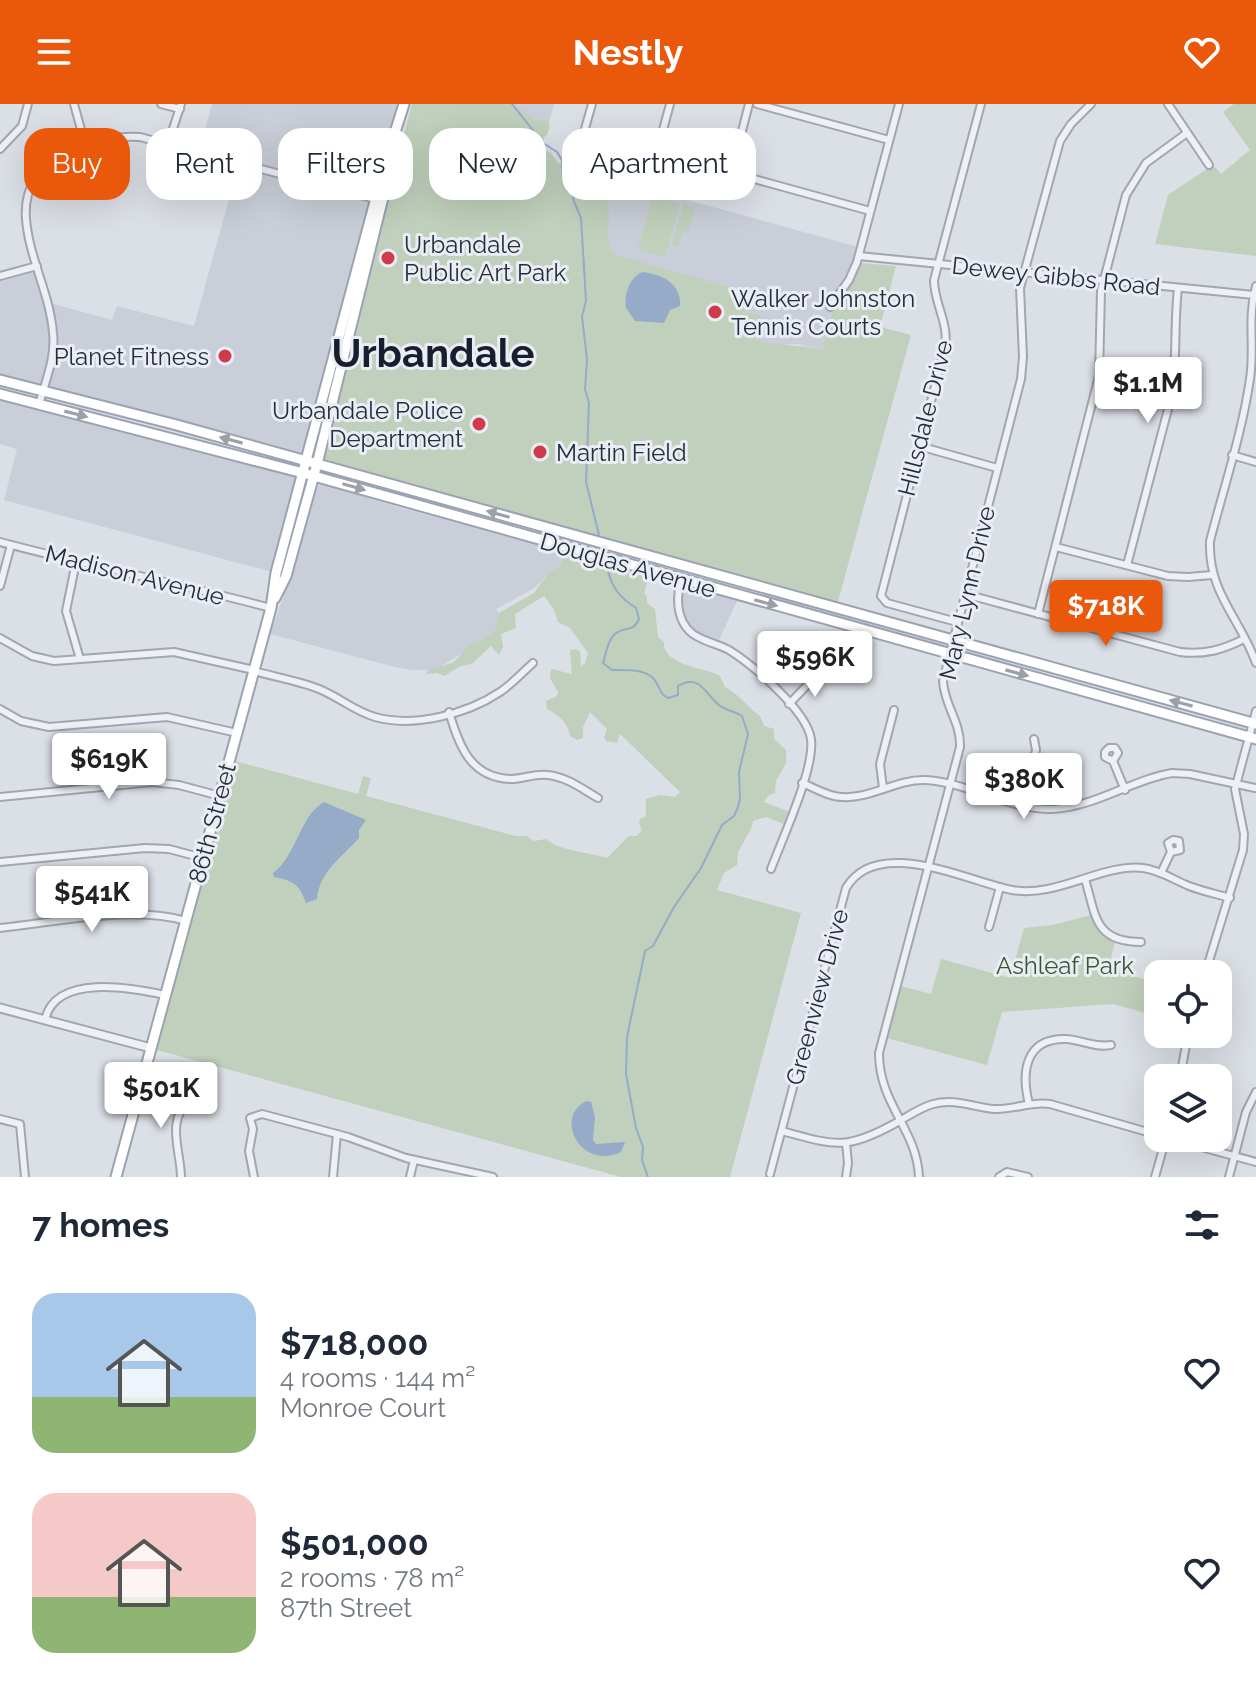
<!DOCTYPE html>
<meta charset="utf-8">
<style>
:root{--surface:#fff;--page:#f6f6f7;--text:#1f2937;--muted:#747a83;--accent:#ea580c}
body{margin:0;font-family:Raleway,sans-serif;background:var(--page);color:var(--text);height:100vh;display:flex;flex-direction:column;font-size:30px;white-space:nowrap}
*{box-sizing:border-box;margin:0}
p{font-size:26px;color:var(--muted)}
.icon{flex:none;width:44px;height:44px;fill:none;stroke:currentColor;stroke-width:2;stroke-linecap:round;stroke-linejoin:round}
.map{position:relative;height:1073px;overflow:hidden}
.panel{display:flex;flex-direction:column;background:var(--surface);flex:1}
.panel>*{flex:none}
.banner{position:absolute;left:24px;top:24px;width:800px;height:72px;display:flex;gap:16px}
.tools{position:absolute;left:1144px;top:856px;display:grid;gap:16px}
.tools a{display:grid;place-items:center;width:88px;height:88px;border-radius:16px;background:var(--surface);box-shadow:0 8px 32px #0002;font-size:40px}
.price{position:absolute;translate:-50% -68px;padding:0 18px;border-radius:8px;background:#fff;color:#222;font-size:26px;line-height:52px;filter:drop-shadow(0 2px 4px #0008)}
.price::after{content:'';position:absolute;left:50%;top:48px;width:24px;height:18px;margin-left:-12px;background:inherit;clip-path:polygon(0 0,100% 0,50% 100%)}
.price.selected{background:var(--accent);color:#fff}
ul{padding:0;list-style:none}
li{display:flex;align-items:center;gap:24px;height:200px;padding:0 32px}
li span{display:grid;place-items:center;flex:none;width:224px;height:160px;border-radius:24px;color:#555}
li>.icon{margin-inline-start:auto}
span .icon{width:96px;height:96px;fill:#fffc;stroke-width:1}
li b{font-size:34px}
h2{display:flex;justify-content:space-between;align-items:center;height:96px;padding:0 32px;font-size:34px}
.chip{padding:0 28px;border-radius:24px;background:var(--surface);box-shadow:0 8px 32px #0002;font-size:28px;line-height:72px}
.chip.selected{background:var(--accent);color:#fff}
header{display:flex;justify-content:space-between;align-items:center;height:104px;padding:0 32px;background:var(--accent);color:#fff;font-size:36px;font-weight:700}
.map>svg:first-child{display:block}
.built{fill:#c9ced8}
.green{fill:#c0d0bc}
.water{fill:#95abc8}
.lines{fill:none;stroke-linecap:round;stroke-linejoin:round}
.stream{stroke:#95abc8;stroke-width:2}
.minor-casing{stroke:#a1a6b0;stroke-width:10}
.tertiary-casing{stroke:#a1a6b0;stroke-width:11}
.primary-casing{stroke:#9aa3b2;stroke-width:13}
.minor{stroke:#eef0f5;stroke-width:6}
.tertiary{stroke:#eef0f5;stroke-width:7}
.primary{stroke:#fff;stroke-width:9}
.oneway{fill:#9da0a7}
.poi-dot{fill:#d03b4b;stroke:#eaeef4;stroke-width:3}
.labels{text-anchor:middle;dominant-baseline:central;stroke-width:6;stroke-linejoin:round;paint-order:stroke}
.poi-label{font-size:24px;fill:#252d3c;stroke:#eaeef4;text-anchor:start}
.street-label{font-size:24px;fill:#252d3c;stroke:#eaeef4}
.park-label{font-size:24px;fill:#385832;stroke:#eaeef4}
.town-label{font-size:40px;font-weight:bold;fill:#181e2d;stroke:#eaeef4}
</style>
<header><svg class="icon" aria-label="menu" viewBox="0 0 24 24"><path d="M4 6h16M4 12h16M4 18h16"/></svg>Nestly<svg class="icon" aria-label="heart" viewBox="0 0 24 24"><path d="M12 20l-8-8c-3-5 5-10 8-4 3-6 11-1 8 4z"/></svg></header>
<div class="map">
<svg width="1256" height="1073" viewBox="0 0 1256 1073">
<rect width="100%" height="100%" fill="#dbdfe6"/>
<g class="built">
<polygon points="212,0 398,0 403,3 306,357 0,276 0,171 36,161 46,198 112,216 117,202 194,222 239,59 199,48"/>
<polygon points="512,0 554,0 543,39 534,24"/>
<polygon points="611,75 858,143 846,175 832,196 823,201 834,204 822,246 798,240 773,241 754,236 746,208 592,146"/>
<polygon points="0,290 303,369 276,469 4,396 17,345 0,340"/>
<polygon points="320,381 340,385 393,402 566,447 560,462 549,468 536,483 496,505 499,509 498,527 435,566 413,566 395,563 270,530 293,466 315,387"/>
<polygon points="680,479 738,495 717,540 700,534 681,515"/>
</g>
<g class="green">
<path d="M412,0H512L535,17L545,15L548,17L550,21L547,31L541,33L542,44L551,49L559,60L566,54C593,56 582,75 615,59L647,70V79L657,85L654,88L642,84L628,71L623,72L616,82L609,84C603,103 609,96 609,111C609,127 605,136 615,151L744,187L750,196L746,208L761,212L755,236C777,242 799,240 822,246L834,202L852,176L860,159L896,162L880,223L911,231L837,501L511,411L485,401L410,383L324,355L323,351C351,234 381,117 412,0Z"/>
<polygon points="1234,0 1256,0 1256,152 1155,140 1168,91 1213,61 1221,70 1250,46 1223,8"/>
<polygon points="653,92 680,100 665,153 638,145"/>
<polygon points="683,100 695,103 688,129 683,128 678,143 672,142"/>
<path d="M566,447L623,466L628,464L649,470L644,490L647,492V499L655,505L658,533L664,538C662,561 703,563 720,572L725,583C740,591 746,602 760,612L764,622L774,625V635L786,646V659L776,677L775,689L769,691L764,698L792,709L787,721L766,713L753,717L751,725L738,748L737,761L724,769L717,786L801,809L730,1073H621L157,946L235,657L358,690L363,672L371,674L366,692L516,732H527L534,737L546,735C557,746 591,749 607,754L629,732H637L642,726L639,720L640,715L646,712V695L660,691L675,693L680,688L620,630L617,639L606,637L604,633L607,625L590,608L583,623V634L577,636L570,632C568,618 558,611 547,605L546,597L557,592L558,588L550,574L551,565L572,570L570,546L575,545L580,547L581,563L585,559L588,549L570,524L558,518L553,504L544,492L515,510L516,524L501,530L503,543L499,551L491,542L473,559L459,563L444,572L437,569L426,570L427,567L454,558L469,541L477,539L495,527L499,509L534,489L549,468L560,462Z"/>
<polygon points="1095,810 1097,817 1116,835 1108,865 1158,879 1156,912 1113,900 1002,908 987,961 883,933 897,881 931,890 941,855 1010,874 1024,824 1053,821"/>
</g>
<g class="water">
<path d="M642,168C662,170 682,180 680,202L670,206L664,219L635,217L626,204C624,191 629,174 642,168Z"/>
<path d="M324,698L366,716L359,726V734C343,752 319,768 317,795L306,799C299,780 294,777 274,773L273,769C296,753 300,711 324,698Z"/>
<path d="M586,997L591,998L595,1013L593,1036L596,1040L625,1038L621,1048C582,1067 553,1014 586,997Z"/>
</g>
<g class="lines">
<g class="stream">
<polyline points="512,0 543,39 557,48 562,56 563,74 574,88 573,95 581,114 586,197 582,212 587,256 585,285 589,299 586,378 599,431"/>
<path d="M607,461C610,482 619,493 636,504L639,515C634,527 627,523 618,528C608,533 606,550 603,559L612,566C626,566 648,564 656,578C661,586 659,589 668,594L678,591V582C700,569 705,590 719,601C726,607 735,607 742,612L748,630L739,668L740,695L738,703L734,712L722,721L701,764L674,803L653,842L645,847L627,933L626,970L636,1024L643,1043L642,1056L648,1073"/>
</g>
<g class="minor-casing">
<g id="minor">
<polyline points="74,0 85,40"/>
<polyline points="161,0 180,5"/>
<polyline points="592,0 584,28 870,107"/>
<polyline points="757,0 889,36"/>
<polyline points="1168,0 1209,61"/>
<polyline points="168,40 181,0"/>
<polyline points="0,45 22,22 28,0"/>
<polyline points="657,48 670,0"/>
<polyline points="731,69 749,0"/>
<polyline points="859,152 1254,191"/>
<polyline points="0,172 37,162"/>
<path d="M1256,182C1247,215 1255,242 1250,275C1242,329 1224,383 1210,437C1208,489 1240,514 1256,559"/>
<polyline points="830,203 849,176 857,158 899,0"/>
<path d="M39,301C45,278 56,253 53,229C50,190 29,154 26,115C21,53 89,30 140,33L375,95"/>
<polyline points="919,342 997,364"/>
<polyline points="1232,351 1256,358"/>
<path d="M0,438C90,462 181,480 271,504"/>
<polyline points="1056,443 1168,472 1188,473 1212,471"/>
<polyline points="76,458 66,507 80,555"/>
<path d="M1127,461L1172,290C1177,254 1174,219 1178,184"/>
<path d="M681,476C675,497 677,524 700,534C710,539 720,541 729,546C753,561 807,607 811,635C815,665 782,735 771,765"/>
<polyline points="0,482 11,441"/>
<path d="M965,490L1180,548C1204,551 1222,546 1244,535"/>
<polyline points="1038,510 1099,272 1101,187 1126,91 1146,59 1187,29"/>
<path d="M957,518L887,499L881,492L945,243C949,218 934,200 934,176L981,0"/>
<polyline points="0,534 32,552 54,557 174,548 254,566"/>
<path d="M254,567C275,573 299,577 319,585C339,593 354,607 375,613C414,624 467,610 500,588C512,580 522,569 533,559"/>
<polyline points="789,600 818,570"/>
<polyline points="0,605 21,617 49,623 167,613 237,629"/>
<path d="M449,608C459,641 470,674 511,675C524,675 535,669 548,671C567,673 582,685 598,694"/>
<polyline points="1113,657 1118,649 1115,644 1109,644 1105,648 1105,653 1113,657 1125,686"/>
<path d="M802,679C815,684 829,693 842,693C871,695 897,675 925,676C970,678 1016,711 1062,704C1101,699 1135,675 1172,669L1190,670L1255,684"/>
<polyline points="883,684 880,660 894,606"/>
<polyline points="0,693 152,678 179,681 220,692"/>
<polyline points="1022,701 1036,646 1034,635"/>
<polyline points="0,758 145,744 169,745 203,754"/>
<polyline points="1161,769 1171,748 1168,739 1173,736 1179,737 1180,746 1171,748"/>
<path d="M1085,775C1096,813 1095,838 1141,838"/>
<polyline points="989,823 1000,783"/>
<path d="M0,824C57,818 131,801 186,817"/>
<polyline points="1205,870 1243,746 1244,730 1235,685 1256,607"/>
<path d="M45,916C55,869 132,884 165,891"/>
<polyline points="1180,974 1188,930"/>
<path d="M1029,1000C1021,968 1025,934 1066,935C1082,936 1095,944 1111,941"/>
<polyline points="0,1015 20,1020 25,1073"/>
<path d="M782,1027C834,1041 845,1047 894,1020C907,1013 919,1004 933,1000C955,994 973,1003 994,1005C1013,1006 1031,997 1050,1000L1158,1031"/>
<polyline points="1168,1034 1256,1058"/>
<path d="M770,1070L846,784C877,731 967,777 1012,786C1057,794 1103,759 1143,764C1160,766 1174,776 1189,782C1202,787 1216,790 1230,794"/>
<path d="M181,1073C181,1048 165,1015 190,997"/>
<polyline points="254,1073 249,1047 253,1025 250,1014 262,1010 348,1033 406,1054 493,1073"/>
<polyline points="333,1073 337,1030"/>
<polyline points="410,1073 414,1056"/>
<polyline points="846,1073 848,1059 846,1039"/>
<path d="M919,1073C917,1025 879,1001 879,949L960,643C961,618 944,601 943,577L1021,275L1023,253L1020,184L1060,37L1071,20L1091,0"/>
<polyline points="999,1073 1007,1068 1028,1073"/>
<polyline points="1155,1073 1166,1034"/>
<polyline points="1229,1073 1246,1008 1256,988"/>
</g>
</g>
<g class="tertiary-casing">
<polyline id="tertiary" points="0,904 151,944"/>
</g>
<g class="primary-casing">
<g id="primary">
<polyline points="0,276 173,320 1256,620"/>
<polyline points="0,290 303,369 1256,635"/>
<polyline points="275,494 286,472 317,360 396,41"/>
<polyline points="116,1073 271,504 276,469 385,60 404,0"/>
</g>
</g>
<use href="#minor" class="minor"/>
<use href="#tertiary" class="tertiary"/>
<use href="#primary" class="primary"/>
</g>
<defs><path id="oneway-solid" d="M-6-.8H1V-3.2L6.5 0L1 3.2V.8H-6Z" transform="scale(2)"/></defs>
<g class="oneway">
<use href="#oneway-solid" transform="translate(76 310) rotate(14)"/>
<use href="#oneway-solid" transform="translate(231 336) rotate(-165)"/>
<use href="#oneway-solid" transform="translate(354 383) rotate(16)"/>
<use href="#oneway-solid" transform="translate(498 410) rotate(-164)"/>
<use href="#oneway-solid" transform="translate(766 499) rotate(15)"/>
<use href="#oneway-solid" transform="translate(1017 569) rotate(15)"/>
<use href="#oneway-solid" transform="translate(1181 599) rotate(-165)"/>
</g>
<g class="poi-dot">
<circle cx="388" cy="154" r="8"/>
<circle cx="715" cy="208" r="8"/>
<circle cx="225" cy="252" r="8"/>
<circle cx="479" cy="320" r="8"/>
<circle cx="540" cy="348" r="8"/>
</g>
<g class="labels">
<g class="poi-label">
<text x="404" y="140">Urbandale<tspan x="404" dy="28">Public Art Park</tspan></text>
<text x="731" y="194">Walker Johnston<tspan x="731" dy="28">Tennis Courts</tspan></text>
<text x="209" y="252" text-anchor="end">Planet Fitness</text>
<text x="463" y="306" text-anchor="end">Urbandale Police<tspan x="463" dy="28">Department</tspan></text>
<text x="556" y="348">Martin Field</text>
</g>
<g class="street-label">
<text transform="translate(1056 172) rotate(6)">Dewey Gibbs Road</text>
<text transform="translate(925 314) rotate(-76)">Hillsdale Drive</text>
<text transform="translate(628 461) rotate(16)">Douglas Avenue</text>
<text transform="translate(135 471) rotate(14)">Madison Avenue</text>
<text transform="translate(967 489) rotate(-77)">Mary Lynn Drive</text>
<text transform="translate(212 719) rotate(-75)">86th Street</text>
<text transform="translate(817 893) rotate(-75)">Greenview Drive</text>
</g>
<g class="park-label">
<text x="1065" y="861">Ashleaf Park</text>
</g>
<g class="town-label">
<text x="433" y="248">Urbandale</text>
</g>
</g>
</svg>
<div class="tools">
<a><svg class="icon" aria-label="locate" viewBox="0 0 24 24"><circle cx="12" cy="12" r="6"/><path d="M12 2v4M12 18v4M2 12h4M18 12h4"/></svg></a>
<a><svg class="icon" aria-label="layers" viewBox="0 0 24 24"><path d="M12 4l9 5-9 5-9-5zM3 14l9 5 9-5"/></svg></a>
</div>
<b class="price" style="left:1148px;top:321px">$1.1M</b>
<b class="price selected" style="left:1106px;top:544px">$718K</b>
<b class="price" style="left:815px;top:595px">$596K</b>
<b class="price" style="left:109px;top:697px">$619K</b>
<b class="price" style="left:1024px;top:717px">$380K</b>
<b class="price" style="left:92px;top:830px">$541K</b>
<b class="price" style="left:161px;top:1026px">$501K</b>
<div class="banner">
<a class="chip selected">Buy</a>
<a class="chip">Rent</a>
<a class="chip">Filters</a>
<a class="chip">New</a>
<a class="chip">Apartment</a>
</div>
</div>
<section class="panel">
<h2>7 homes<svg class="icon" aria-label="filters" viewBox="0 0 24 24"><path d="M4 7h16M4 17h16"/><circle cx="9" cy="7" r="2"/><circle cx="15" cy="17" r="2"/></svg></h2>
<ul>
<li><span style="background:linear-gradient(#a9c7e8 65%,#8fb573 0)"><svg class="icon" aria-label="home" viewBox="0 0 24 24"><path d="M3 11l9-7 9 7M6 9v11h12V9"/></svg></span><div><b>$718,000</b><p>4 rooms · 144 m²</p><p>Monroe Court</p></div><svg class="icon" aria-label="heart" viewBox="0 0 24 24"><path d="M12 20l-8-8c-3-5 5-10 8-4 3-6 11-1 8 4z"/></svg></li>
<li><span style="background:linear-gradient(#f6c9c9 65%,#8fb573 0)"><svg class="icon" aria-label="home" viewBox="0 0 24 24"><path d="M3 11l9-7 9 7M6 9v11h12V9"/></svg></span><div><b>$501,000</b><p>2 rooms · 78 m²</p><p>87th Street</p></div><svg class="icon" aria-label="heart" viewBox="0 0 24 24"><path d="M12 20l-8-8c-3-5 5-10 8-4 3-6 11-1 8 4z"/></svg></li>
</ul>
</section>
